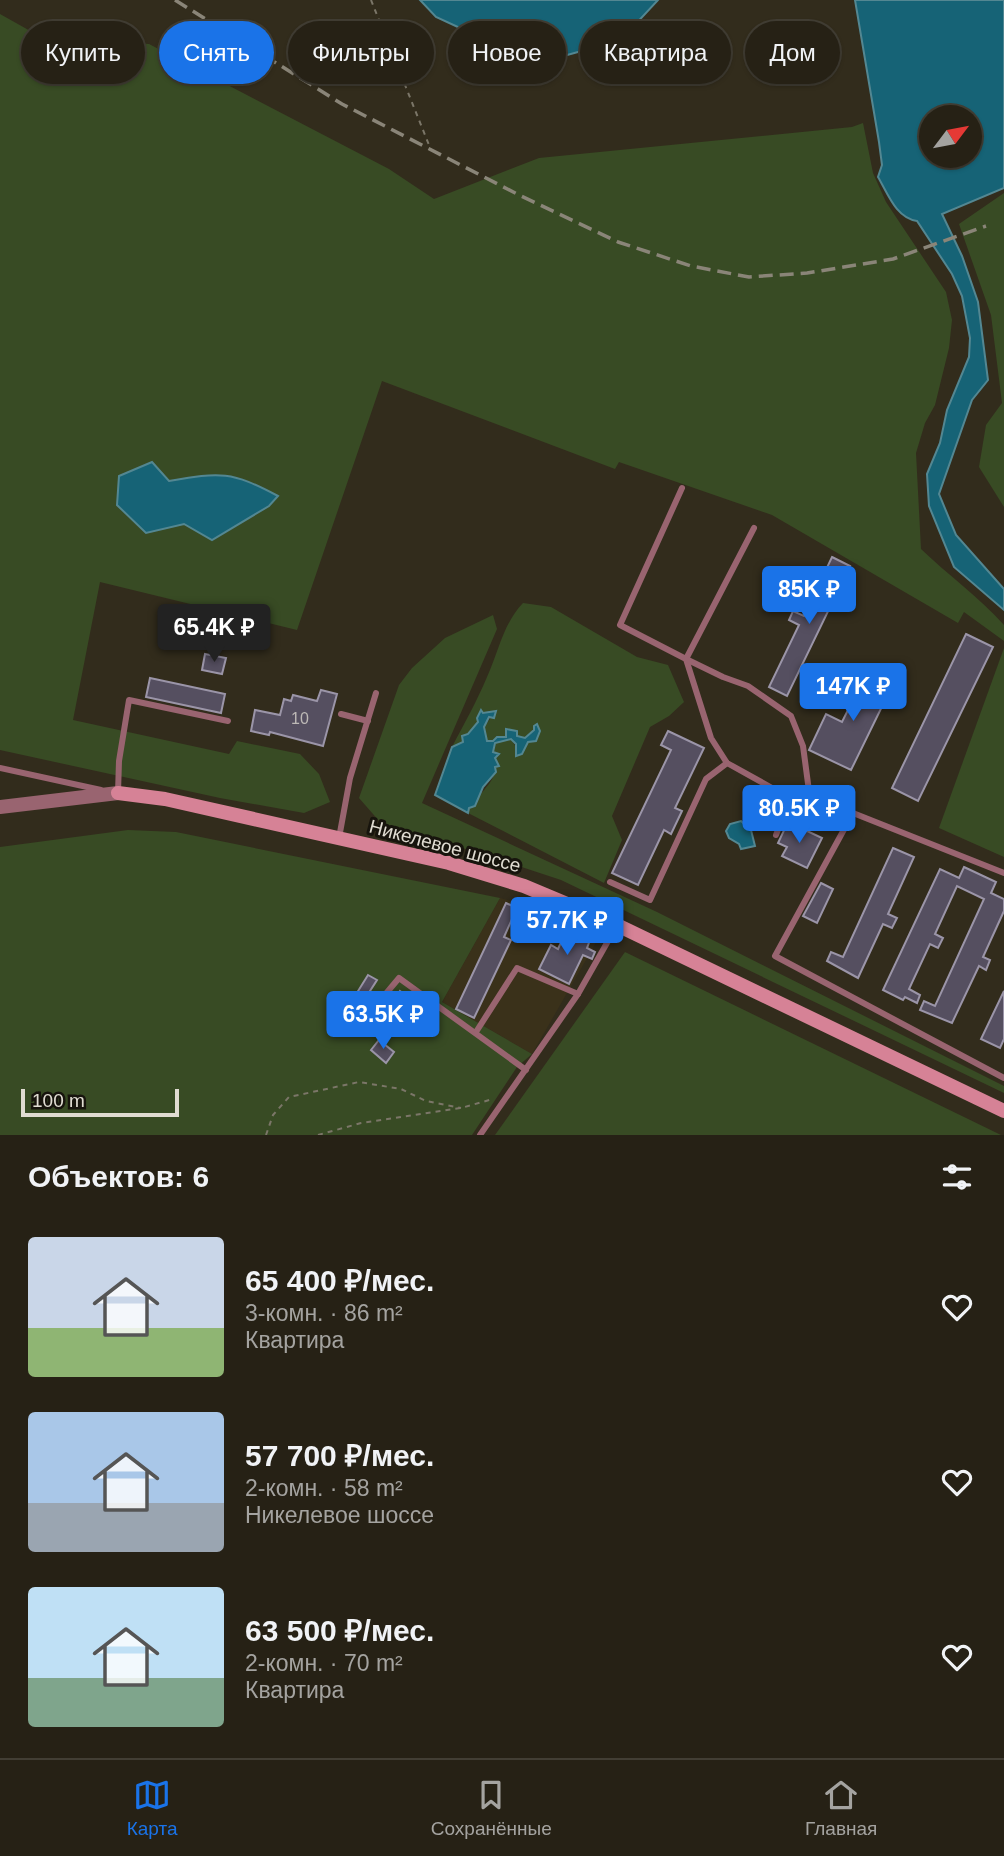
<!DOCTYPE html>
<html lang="ru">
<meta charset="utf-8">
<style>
:root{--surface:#262115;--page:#322e22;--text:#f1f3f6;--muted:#a4a3a0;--line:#423e34;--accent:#1a73e8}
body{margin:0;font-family:Helvetica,sans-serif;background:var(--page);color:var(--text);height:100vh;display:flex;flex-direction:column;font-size:26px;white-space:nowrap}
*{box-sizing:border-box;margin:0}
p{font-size:23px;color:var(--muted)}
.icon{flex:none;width:38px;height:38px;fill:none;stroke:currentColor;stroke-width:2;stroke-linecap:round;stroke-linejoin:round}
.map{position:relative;height:1135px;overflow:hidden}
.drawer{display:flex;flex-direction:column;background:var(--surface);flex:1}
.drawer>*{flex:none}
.banner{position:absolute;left:21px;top:21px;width:962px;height:63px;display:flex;gap:14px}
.needle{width:46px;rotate:58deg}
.fabs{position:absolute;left:919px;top:105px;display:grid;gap:14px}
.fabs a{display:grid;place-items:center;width:63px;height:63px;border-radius:50%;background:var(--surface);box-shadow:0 2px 5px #0004,0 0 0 2px var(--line);font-size:35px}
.scale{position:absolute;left:21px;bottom:18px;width:158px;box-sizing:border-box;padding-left:7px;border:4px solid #e0dcd2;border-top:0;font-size:19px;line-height:24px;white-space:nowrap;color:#e0dcd2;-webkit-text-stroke:5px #17140d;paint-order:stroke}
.price{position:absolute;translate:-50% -60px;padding:0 16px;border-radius:7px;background:var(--accent);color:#fff;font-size:23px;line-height:46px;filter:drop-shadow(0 2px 4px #0008)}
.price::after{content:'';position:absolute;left:50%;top:42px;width:21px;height:16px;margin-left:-10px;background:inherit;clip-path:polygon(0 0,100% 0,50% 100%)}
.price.active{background:#222;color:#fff}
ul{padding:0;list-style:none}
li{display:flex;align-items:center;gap:21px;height:175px;padding:0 28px}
li span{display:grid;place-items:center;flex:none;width:196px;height:140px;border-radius:7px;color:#555}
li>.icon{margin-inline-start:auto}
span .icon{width:84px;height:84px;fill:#fffc;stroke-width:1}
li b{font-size:30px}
h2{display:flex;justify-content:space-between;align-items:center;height:84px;padding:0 28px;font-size:30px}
.pill{padding:0 24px;border-radius:32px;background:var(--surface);box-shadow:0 2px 5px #0004,0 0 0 2px var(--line);font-size:24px;line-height:63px}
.pill.active{background:var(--accent);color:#fff}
.tabs{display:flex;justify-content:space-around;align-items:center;height:98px;border-top:2px solid var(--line);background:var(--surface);font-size:19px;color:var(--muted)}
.tabs a{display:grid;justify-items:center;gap:4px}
.tabs .active{color:var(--accent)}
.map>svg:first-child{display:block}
.built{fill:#3a311a}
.green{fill:#384b24}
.water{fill:#166376;stroke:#538792;stroke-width:2;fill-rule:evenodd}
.building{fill:#554f60;stroke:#9b95a8;stroke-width:2}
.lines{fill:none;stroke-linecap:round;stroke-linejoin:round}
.path{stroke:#7b7668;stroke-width:2;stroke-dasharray:5 5;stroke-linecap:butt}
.service{stroke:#996470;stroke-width:6}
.tertiary{stroke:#996470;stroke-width:14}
.secondary{stroke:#d68296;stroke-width:14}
.rail{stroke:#8a8578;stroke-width:3.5;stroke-dasharray:14 7;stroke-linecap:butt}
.labels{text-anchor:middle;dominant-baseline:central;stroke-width:6;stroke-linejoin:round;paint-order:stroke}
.number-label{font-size:16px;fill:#bdb9b6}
.street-label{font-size:19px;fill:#e0dcd2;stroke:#17140d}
</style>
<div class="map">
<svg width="1004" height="1135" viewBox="0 0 1004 1135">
<rect width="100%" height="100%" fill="#322c1c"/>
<polygon class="built" points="500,898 526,905 553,916 598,939 532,1054 442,1002"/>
<g class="green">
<path d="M0,14L41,37L149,44L389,169L434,199L539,158L852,127L863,123L873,173L886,202L946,292L952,320L949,348L935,405L925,423L916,453L921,549C948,575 979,597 1004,625V641L964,612L958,623L772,515L619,462L615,469L382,381L297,630L100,582L73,720L229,754L237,741L300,754L319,774L330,802L304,813L220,798L0,750Z"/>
<polygon points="1004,193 1004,507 979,467 986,425 1002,403 991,315 959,224"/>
<path d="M523,603L551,607L637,657L668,665L684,702L669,716L650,727L612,816L622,840L604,883L468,813L469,808L475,806C480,791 489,787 493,777C498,765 490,753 495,743L511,739L517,749L526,745L534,730L525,738L517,736L486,741L484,727L495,712L483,713L464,742L452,747C464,724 477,701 487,677C499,651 503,624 523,603Z"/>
<polygon points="493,615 497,629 422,803 657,912 1004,1086 1004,1093 561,880 470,850 387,830 359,798 399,685 412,668 445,638"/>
<polygon points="1004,648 1004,857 939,828"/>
<polygon points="128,830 176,832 500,898 442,1002 532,1054 517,1067 472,1135 0,1135 0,847"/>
<polygon points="625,952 1001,1135 495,1135"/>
</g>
<g class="water">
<polygon points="420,0 658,0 632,28 603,45 553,59 512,41 460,28 436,17"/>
<path d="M855,0H1004V188L942,214L962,256L978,302L988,380L972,400L939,494L956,535L1004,589V610L954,567L929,506L927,474L940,443L947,410L969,357L970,338L962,296L952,274L917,221C896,218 888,194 878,177L882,165L879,142ZM931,117H970V156H931Z"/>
<path d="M152,462L169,481C221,472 231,471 278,496L269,506L212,540L184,524L146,533L117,505L119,476Z"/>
<polygon points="481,710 483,713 496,711 494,718 489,717 484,727 487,741 493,741 497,737 506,737 506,729 517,731 517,736 525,738 534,730 534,726 537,724 540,731 536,741 528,742 522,754 516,756 516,744 511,739 495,743 493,752 499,754 495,758 499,766 495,767 496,772 483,787 475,806 469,808 468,813 435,795 452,747 463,742 462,736 468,734 478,722 477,718"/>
<polygon points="741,821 751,830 755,846 741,849 739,844 729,838 726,831 730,824"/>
</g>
<g class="building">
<polygon points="832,557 850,566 787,696 769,687 799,625 789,620 793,611 804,616"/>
<polygon points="966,634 993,647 918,801 892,788"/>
<polygon points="205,654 226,658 222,674 202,670"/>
<polygon points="880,667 889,671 885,681 893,684 851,770 809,750 826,714 842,722 867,672 876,676"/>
<polygon points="150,678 225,694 221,713 146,697"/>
<polygon points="321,690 337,694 323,746 270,732 269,735 251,731 255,710 280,715 284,699 291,701 293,695 317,701"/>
<polygon points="668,731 704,748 675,808 682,811 671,834 664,830 638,885 612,873 671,750 661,745"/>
<polygon points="788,822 822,838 807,868 782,856 787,847 778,843"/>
<polygon points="893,848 914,857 888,914 897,918 892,928 883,924 858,978 827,961 831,952 843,957"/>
<polygon points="964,867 996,882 991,893 1004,899 1004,911 983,957 990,960 986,970 979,966 952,1023 920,1010 924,1001 935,1006 984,899 957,886 935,934 943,938 938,948 930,944 909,989 920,995 917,1003 905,997 903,1000 883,990 940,869 959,878"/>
<polygon points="821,883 833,889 817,923 803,916"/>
<polygon points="506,903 517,908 504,937 511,940 474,1018 456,1009"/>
<polygon points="567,929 590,940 587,948 595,952 592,959 583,955 569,984 539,969 551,945 558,949"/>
<polygon points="368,975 377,980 352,1019 340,1009 351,994 355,996"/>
<polygon points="400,991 428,1011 419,1024 391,1005"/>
<polygon points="1004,991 1004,1039 1000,1048 981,1039"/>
<polygon points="379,1040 394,1052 386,1063 371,1050"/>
</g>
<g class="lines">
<g class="path">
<polyline points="371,0 431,150"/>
<polyline points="266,1135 273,1115 289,1097 359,1082 401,1089 426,1101 461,1108"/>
<polyline points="318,1135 361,1123 461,1108 493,1099"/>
</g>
<g class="service">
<polyline points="682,488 620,625 686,659 711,738 727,763 790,798 809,791"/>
<polyline points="754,528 686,659 723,677 748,686 791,716 803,746 809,791 853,813 1004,873"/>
<polyline points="341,714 368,721"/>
<polyline points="0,768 101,790"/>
<polyline points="118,793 119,761 129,700 228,721"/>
<polyline points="853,813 775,956 1004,1078"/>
<polyline points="776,835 790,798"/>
<polyline points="339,838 350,778 376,693"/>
<polyline points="610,882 650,900 706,779 727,763"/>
<polyline points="363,1021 399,978 526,1070"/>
<polyline points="476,1032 517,968 578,994"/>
<polyline points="480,1135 578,994 616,927"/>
</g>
<polyline class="tertiary" points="0,807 118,793"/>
<polyline class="secondary" points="118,793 165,799 449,863 524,886 617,925 1004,1111"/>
<polyline class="rail" points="175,0 342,104 521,196 618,242 691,266 749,277 807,273 893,259 986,226"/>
</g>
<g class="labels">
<g class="number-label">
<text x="300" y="718">10</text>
</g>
<g class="street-label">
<text transform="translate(445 846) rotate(15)">Никелевое шоссе</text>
</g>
</g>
</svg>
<div class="fabs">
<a><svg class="needle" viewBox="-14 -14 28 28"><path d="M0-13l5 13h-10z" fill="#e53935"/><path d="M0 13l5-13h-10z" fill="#a4a3a0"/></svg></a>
</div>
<div class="scale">100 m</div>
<b class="price" style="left:809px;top:626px">85K ₽</b>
<b class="price active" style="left:214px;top:664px">65.4K ₽</b>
<b class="price" style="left:853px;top:723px">147K ₽</b>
<b class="price" style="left:799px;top:845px">80.5K ₽</b>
<b class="price" style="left:567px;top:957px">57.7K ₽</b>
<b class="price" style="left:383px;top:1051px">63.5K ₽</b>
<div class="banner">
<a class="pill">Купить</a>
<a class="pill active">Снять</a>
<a class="pill">Фильтры</a>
<a class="pill">Новое</a>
<a class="pill">Квартира</a>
<a class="pill">Дом</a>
</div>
</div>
<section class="drawer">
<h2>Объектов: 6<svg class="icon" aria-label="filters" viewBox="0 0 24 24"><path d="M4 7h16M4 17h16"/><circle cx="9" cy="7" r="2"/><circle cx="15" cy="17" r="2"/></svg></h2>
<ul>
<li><span style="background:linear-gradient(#c9d6e8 65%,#8fb573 0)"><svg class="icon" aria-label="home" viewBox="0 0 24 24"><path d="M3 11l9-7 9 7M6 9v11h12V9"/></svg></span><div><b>65 400 ₽/мес.</b><p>3-комн. · 86 m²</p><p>Квартира</p></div><svg class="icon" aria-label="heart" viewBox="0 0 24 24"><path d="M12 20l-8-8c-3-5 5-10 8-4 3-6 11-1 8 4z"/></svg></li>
<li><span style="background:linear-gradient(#a9c7e8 65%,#9aa5b1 0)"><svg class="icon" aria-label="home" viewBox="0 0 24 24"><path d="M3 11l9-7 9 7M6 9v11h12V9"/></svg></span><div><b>57 700 ₽/мес.</b><p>2-комн. · 58 m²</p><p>Никелевое шоссе</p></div><svg class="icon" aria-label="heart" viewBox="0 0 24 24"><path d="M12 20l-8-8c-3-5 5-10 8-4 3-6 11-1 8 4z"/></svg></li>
<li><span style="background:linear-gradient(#bfe0f5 65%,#7fa58c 0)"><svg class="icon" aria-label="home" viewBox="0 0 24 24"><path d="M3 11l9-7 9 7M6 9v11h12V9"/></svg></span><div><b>63 500 ₽/мес.</b><p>2-комн. · 70 m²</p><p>Квартира</p></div><svg class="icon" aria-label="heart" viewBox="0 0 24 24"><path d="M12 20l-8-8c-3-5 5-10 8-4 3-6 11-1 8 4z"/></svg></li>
</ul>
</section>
<nav class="tabs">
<a class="active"><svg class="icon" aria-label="map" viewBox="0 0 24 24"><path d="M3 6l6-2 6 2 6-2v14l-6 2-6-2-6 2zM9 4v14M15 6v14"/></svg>Карта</a>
<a><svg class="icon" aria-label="saved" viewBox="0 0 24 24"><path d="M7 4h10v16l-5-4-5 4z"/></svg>Сохранённые</a>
<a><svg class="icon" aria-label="home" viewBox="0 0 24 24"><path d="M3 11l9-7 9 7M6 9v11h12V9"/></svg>Главная</a>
</nav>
